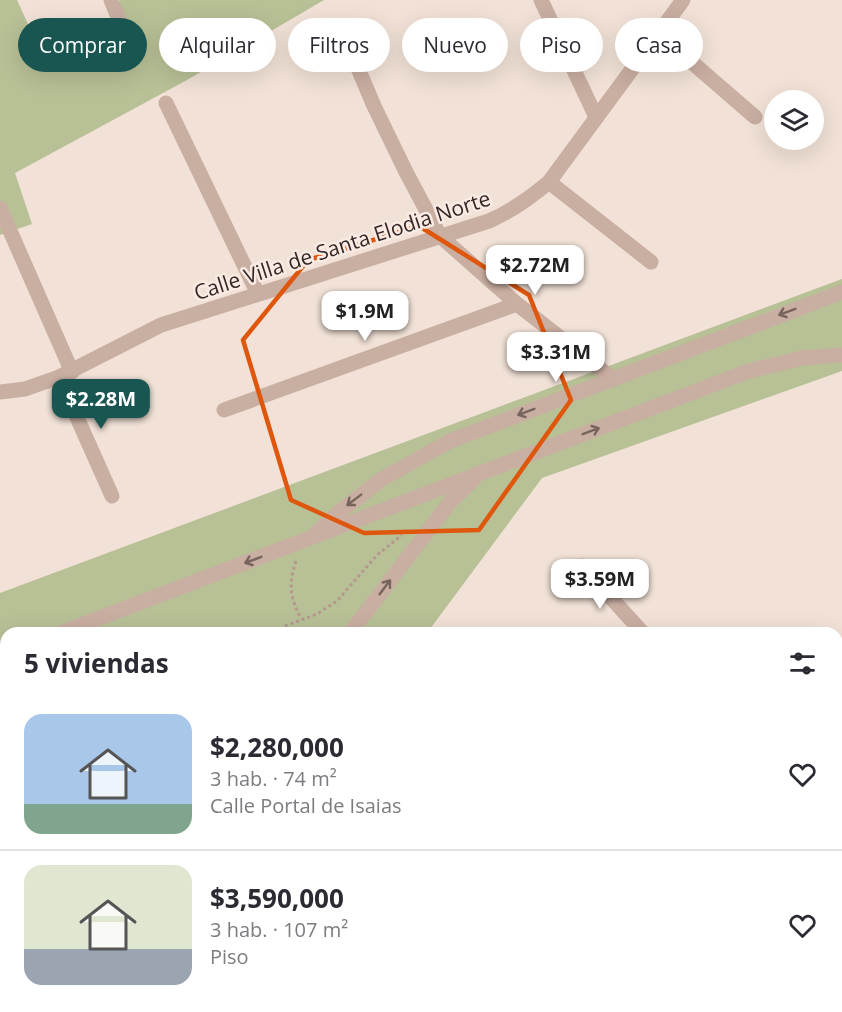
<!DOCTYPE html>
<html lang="es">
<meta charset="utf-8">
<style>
:root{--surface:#fff;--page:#f7f7f7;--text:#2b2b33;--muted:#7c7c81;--line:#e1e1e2;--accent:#1a5651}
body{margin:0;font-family:"Open Sans",sans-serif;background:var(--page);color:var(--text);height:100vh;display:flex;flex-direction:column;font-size:22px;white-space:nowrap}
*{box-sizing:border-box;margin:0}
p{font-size:20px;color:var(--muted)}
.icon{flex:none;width:33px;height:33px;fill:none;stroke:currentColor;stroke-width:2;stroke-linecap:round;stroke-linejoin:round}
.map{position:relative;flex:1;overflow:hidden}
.sheet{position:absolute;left:0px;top:627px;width:843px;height:386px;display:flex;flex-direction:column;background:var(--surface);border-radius:18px 18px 0 0;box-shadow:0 6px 24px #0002}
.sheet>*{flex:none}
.guide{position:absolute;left:18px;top:18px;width:807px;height:54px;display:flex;gap:12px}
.controls{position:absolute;left:764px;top:90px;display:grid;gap:12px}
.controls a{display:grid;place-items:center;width:60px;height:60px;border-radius:50%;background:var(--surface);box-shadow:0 6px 24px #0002;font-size:30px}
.price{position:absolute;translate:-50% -51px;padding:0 14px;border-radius:12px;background:#fff;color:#222;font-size:20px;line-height:39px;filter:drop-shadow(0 2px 3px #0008)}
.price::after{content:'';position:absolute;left:50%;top:36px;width:18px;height:14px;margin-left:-9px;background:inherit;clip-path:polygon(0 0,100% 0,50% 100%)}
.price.active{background:var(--accent);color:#fff}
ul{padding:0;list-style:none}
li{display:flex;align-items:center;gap:18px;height:150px;padding:0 24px}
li+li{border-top:2px solid var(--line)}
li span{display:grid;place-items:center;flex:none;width:168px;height:120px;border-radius:18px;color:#555}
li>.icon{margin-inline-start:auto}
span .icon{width:72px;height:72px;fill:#fffc;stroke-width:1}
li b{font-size:26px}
h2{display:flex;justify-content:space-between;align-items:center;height:72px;padding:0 24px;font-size:26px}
.chip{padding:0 21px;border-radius:27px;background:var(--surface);box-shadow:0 6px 24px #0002;font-size:21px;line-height:54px}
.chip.active{background:var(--accent);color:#fff}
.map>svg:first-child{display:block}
.green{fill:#b8c096}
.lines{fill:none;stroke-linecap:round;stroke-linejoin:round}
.path{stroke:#b5988d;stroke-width:3;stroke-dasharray:3 3;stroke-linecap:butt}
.street{stroke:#c9aea2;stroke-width:15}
.oneway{stroke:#77645d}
.marked{fill:none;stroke:#df560d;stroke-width:4.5;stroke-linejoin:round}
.labels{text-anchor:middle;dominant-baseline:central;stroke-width:5;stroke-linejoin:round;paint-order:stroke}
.street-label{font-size:21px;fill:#342725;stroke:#f9ebe3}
</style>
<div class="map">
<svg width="842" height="1012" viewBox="0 0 842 1012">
<rect width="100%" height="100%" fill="#f1e1d6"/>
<g class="green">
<polygon points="0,0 17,0 48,68 100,42 120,0 324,0 187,80 15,173 32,224 0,235"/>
<polygon points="842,279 842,371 542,478 427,633 6,633 6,868 0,870 0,593"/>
<polygon points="284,1006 353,1007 356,1012 275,1012"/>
</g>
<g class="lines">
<g class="path">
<path d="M296,561C288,585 290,596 301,619"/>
<polyline points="275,633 285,626 317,614 337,601 377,555 402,535"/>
<polyline points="0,771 6,772"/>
</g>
<g class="street">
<polyline points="111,0 124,32"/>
<polyline points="541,0 596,117"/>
<polyline points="658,33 755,117"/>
<polyline points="346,40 374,106 406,172 440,236 517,304 613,379"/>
<polyline points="166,103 258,294"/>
<polyline points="549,182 651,262"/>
<polyline points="0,208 72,372"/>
<polyline points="59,377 112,496"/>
<path d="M0,392L25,389L59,377L161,325L489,221C512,211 530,198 549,182L683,0"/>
<polyline points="224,410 517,304"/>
<polyline points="315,534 338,513 382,479 450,441 842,292"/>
<polyline points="582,566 643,633"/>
<polyline points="60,633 749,371 802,358 842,355"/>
<polyline points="350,633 450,502 474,479"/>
<polyline points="0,656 6,653"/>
<polyline points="0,835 6,833"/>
<polyline points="837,853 842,859"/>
<polyline points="364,1006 366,1012"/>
<polyline points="253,1012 258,1006"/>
</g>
</g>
<defs><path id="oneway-shaft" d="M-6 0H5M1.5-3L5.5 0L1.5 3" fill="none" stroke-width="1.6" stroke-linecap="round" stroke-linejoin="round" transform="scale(1.5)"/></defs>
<g class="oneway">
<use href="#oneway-shaft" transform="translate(787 312) rotate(159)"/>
<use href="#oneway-shaft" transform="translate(526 412) rotate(159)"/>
<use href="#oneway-shaft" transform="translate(591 431) rotate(-21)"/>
<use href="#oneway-shaft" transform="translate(354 500) rotate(143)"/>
<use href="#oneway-shaft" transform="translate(253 560) rotate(159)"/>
<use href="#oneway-shaft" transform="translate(385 587) rotate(-53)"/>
</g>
<path class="marked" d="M419,226L529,295L571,400L479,530L364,533L291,500L243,340L308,260Z"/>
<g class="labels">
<g class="street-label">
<text transform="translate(342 245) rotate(-18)">Calle Villa de Santa Elodia Norte</text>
</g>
</g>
</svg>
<div class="controls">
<a><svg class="icon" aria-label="layers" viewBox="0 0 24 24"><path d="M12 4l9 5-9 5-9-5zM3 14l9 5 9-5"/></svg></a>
</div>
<b class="price" style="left:535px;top:296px">$2.72M</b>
<b class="price" style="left:365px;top:342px">$1.9M</b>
<b class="price" style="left:556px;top:383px">$3.31M</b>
<b class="price active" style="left:101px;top:430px">$2.28M</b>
<b class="price" style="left:600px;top:610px">$3.59M</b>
<div class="guide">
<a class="chip active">Comprar</a>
<a class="chip">Alquilar</a>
<a class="chip">Filtros</a>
<a class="chip">Nuevo</a>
<a class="chip">Piso</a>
<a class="chip">Casa</a>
</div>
<section class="sheet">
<h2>5 viviendas<svg class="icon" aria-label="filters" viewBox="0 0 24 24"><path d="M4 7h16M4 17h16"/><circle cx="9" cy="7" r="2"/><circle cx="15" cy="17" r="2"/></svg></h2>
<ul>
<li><span style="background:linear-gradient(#a9c7e8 75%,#7fa58c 0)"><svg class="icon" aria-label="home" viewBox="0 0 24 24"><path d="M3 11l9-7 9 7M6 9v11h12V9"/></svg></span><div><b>$2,280,000</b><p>3 hab. · 74 m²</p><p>Calle Portal de Isaias</p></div><svg class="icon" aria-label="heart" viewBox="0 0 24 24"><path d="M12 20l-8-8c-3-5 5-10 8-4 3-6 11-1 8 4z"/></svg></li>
<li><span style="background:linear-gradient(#dfe7d0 70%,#9aa5b1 0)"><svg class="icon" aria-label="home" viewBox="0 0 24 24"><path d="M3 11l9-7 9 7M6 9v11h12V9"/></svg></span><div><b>$3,590,000</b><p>3 hab. · 107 m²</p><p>Piso</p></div><svg class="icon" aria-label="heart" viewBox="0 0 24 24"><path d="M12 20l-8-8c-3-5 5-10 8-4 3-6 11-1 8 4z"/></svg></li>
</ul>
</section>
</div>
